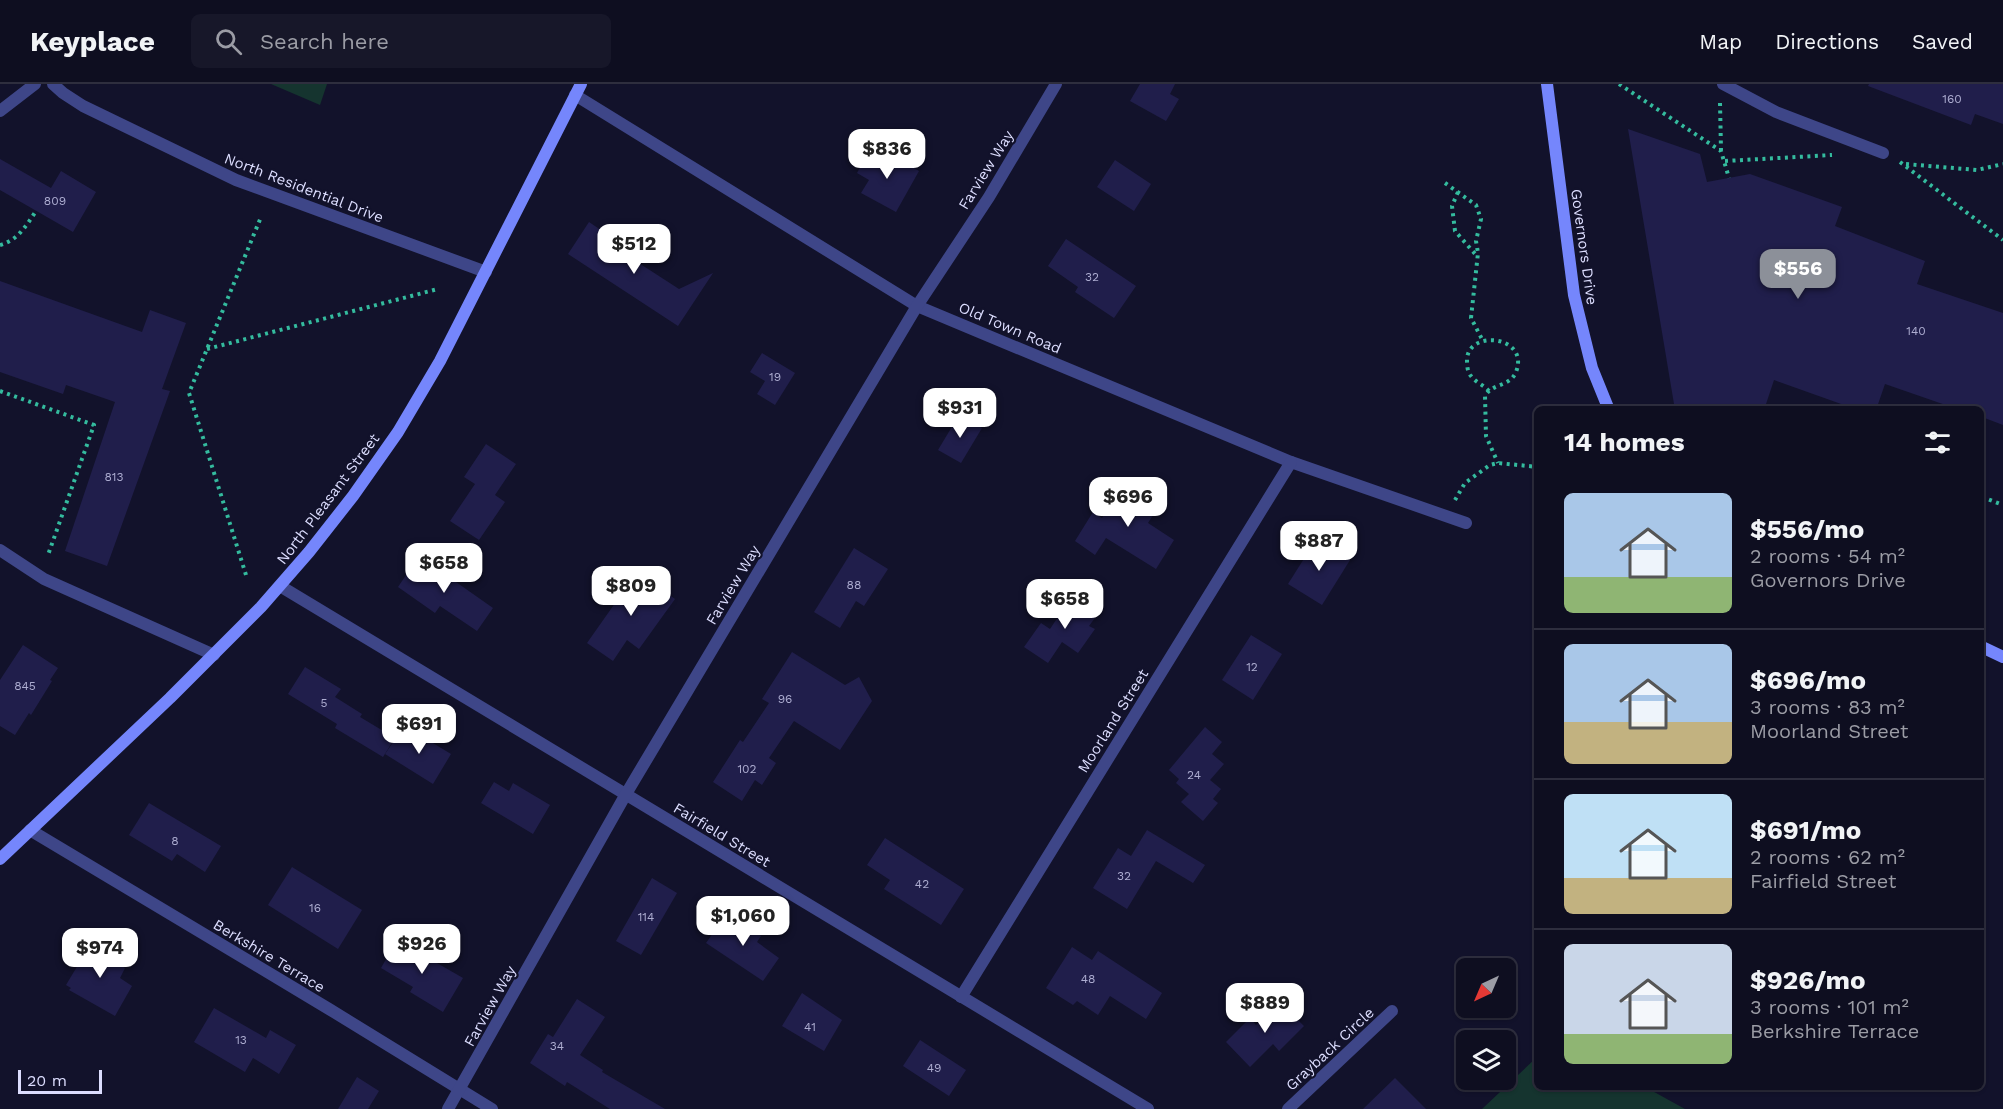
<!DOCTYPE html>
<meta charset="utf-8">
<style>
:root{--surface:#0e0e20;--page:#171729;--text:#f1f3f6;--muted:#9b9ca5;--line:#2e2e3e;--accent:#8c9099}
body{margin:0;font-family:"Work Sans",sans-serif;background:var(--page);color:var(--text);height:100vh;display:flex;flex-direction:column;font-size:22px;white-space:nowrap}
*{box-sizing:border-box;margin:0}
p{font-size:20px;color:var(--muted)}
.icon{flex:none;width:33px;height:33px;fill:none;stroke:currentColor;stroke-width:2;stroke-linecap:round;stroke-linejoin:round}
.map{position:relative;flex:1;overflow:hidden}
.drawer{position:absolute;left:1534px;top:322px;width:450px;height:684px;display:flex;flex-direction:column;background:var(--surface);border-radius:9px;box-shadow:0 2px 4px #0004,0 0 0 2px var(--line)}
.drawer>*{flex:none}
.needle{width:39px;rotate:224deg}
.fabs{position:absolute;left:1456px;top:874px;display:grid;gap:12px}
.fabs a{display:grid;place-items:center;width:60px;height:60px;border-radius:9px;background:var(--surface);box-shadow:0 2px 4px #0004,0 0 0 2px var(--line);font-size:30px}
.scale{position:absolute;left:18px;bottom:15px;width:84px;box-sizing:border-box;padding-left:6px;border:3px solid #dcddfe;border-top:0;font-size:16px;line-height:21px;white-space:nowrap;color:#dcddfe;-webkit-text-stroke:4px #12122b;paint-order:stroke}
.price{position:absolute;translate:-50% -51px;padding:0 14px;border-radius:12px;background:#fff;color:#222;font-size:20px;line-height:39px;filter:drop-shadow(0 2px 3px #0008)}
.price::after{content:'';position:absolute;left:50%;top:36px;width:18px;height:14px;margin-left:-9px;background:inherit;clip-path:polygon(0 0,100% 0,50% 100%)}
.price.active{background:var(--accent);color:#fff}
ul{padding:0;list-style:none}
li{display:flex;align-items:center;gap:18px;height:150px;padding:0 30px}
li+li{border-top:2px solid var(--line)}
li span{display:grid;place-items:center;flex:none;width:168px;height:120px;border-radius:9px;color:#555}
li>.icon{margin-inline-start:auto}
span .icon{width:72px;height:72px;fill:#fffc;stroke-width:1}
li b{font-size:26px}
h2{display:flex;justify-content:space-between;align-items:center;height:72px;padding:0 30px;font-size:26px}
header{display:flex;align-items:center;gap:36px;box-sizing:border-box;height:84px;padding:0 30px;background:var(--surface);border-bottom:2px solid var(--line)}
header strong{font-size:28px}
nav{display:flex;gap:33px;margin-inline-start:auto;font-size:21px}
.search{width:420px;height:54px;background:var(--page);display:flex;align-items:center;gap:15px;box-sizing:border-box;padding:0 21px;border-radius:9px;color:var(--muted);font-size:22px}
.map>svg:first-child{display:block}
.green{fill:#15342f}
.building{fill:#201e4b}
.lines{fill:none;stroke-linecap:round;stroke-linejoin:round}
.path{stroke:#34bb9e;stroke-width:4;stroke-dasharray:3 4.5;stroke-linecap:butt}
.service{stroke:#3e4688;stroke-width:12}
.minor{stroke:#3e4688;stroke-width:12}
.secondary{stroke:#7586fc;stroke-width:12}
.labels{text-anchor:middle;dominant-baseline:central;stroke-width:4.5;stroke-linejoin:round;paint-order:stroke}
.number-label{font-size:12px;fill:#adadd1}
.street-label{font-size:15px;fill:#dcddfe;stroke:#12122b}
</style>
<header>
<strong>Keyplace</strong>
<div class="search"><svg class="icon" aria-label="search" viewBox="0 0 24 24"><circle cx="10" cy="10" r="6"/><path d="M15 15l6 6"/></svg>Search here</div>
<nav><a>Map</a><a>Directions</a><a>Saved</a></nav>
</header>
<div class="map">
<svg width="2003" height="1025" viewBox="0 0 2003 1025">
<rect width="100%" height="100%" fill="#12122b"/>
<g class="green">
<polygon points="271,0 327,0 320,21"/>
<polygon points="1537,973 1538,1004 1647,1004 1685,1025 1482,1025"/>
</g>
<g class="building">
<polygon points="1140,0 1175,0 1170,10 1179,15 1166,37 1130,17"/>
<polygon points="1869,0 2003,0 2003,40 1975,30 1971,41 1868,2"/>
<polygon points="1628,45 1700,70 1707,98 1750,90 1842,123 1835,142 1925,177 1917,200 2003,229 2003,341 1982,333 1982,326 1960,326 1885,300 1876,326 1858,326 1774,296 1764,326 1675,326"/>
<polygon points="885,67 919,87 896,128 861,109 869,96 857,89 867,70 880,77"/>
<polygon points="0,75 51,104 61,87 96,108 73,148 0,106"/>
<polygon points="1115,76 1151,100 1134,127 1097,103"/>
<polygon points="589,138 632,167 628,172 679,205 713,189 678,242 568,170"/>
<polygon points="1066,155 1136,202 1114,234 1075,208 1078,203 1048,182"/>
<polygon points="0,197 142,248 150,226 186,239 162,305 170,307 107,482 65,467 115,318 66,301 63,310 0,288"/>
<polygon points="762,269 795,289 775,321 757,310 765,297 750,288"/>
<polygon points="959,331 982,344 961,379 938,366"/>
<polygon points="486,360 516,380 495,411 505,418 479,456 450,437 475,400 464,393"/>
<polygon points="1124,398 1160,420 1148,439 1174,456 1156,485 1106,454 1095,471 1075,457 1093,428 1102,434"/>
<polygon points="1317,454 1350,476 1322,521 1288,500"/>
<polygon points="854,464 888,485 864,522 856,517 840,544 814,528"/>
<polygon points="419,472 493,524 477,547 440,522 435,529 398,503"/>
<polygon points="637,488 675,515 639,565 627,556 613,577 587,559"/>
<polygon points="1074,509 1100,527 1089,542 1095,545 1078,569 1062,558 1048,579 1024,563 1041,539 1050,545"/>
<polygon points="1251,551 1282,570 1253,616 1222,596"/>
<polygon points="23,561 58,584 50,596 52,597 31,631 29,629 15,651 0,642 0,596"/>
<polygon points="792,568 845,601 859,593 872,617 840,666 794,637 769,674 776,679 762,701 755,696 742,717 713,698 740,656 743,658 769,619 762,615"/>
<polygon points="305,583 341,605 335,613 362,630 360,633 395,654 383,673 335,644 337,640 288,610"/>
<polygon points="1205,643 1222,658 1212,670 1224,680 1210,696 1221,705 1213,715 1218,719 1203,737 1181,718 1189,710 1176,699 1179,695 1169,686"/>
<polygon points="402,645 411,651 413,647 451,670 433,700 385,670"/>
<polygon points="494,698 509,707 513,699 550,721 533,750 481,719"/>
<polygon points="149,719 221,762 205,788 177,770 172,777 129,751"/>
<polygon points="1147,746 1205,781 1193,799 1156,777 1127,825 1093,804 1118,764 1131,772"/>
<polygon points="885,754 964,805 941,841 884,805 890,796 867,781"/>
<polygon points="292,783 362,826 338,865 268,821"/>
<polygon points="652,794 677,809 641,871 616,857"/>
<polygon points="727,829 761,852 757,858 779,874 763,897 706,859"/>
<polygon points="397,856 463,894 443,928 410,908 413,903 381,884"/>
<polygon points="95,857 119,871 115,878 125,884 120,894 132,902 115,932 69,906 71,904 66,901 90,861 92,862"/>
<polygon points="1072,863 1092,876 1098,867 1162,909 1146,935 1110,912 1098,931 1077,917 1073,921 1046,904"/>
<polygon points="802,909 842,936 824,967 782,942"/>
<polygon points="577,915 605,933 580,971 603,986 602,988 665,1025 610,1025 567,998 565,1002 530,979 548,950 553,953"/>
<polygon points="1280,918 1304,942 1279,967 1273,960 1250,983 1226,958 1250,934 1256,941"/>
<polygon points="214,924 266,954 270,946 296,961 279,990 253,974 245,988 194,958"/>
<polygon points="920,956 966,986 949,1012 903,982"/>
<polygon points="357,993 379,1007 368,1025 338,1025"/>
<polygon points="1395,994 1426,1025 1363,1025"/>
</g>
<g class="lines">
<g class="path">
<polyline points="1619,0 1721,67 1729,94"/>
<polyline points="1720,19 1721,66"/>
<polyline points="1725,77 1832,71"/>
<polyline points="1900,78 2003,156"/>
<polyline points="1906,80 1977,86 2003,80"/>
<polyline points="1445,99 1476,121 1481,135 1476,157 1478,169 1471,234 1483,257"/>
<polyline points="1458,108 1452,122 1455,147 1477,172"/>
<path d="M0,161C18,156 26,142 36,127"/>
<polyline points="207,265 438,205"/>
<polyline points="0,307 94,341 48,471"/>
<path d="M1489,307C1484,301 1475,298 1471,292C1467,288 1467,280 1467,275C1469,245 1530,252 1516,288C1510,303 1492,299 1485,312L1486,352L1498,379"/>
<polyline points="1982,413 2003,421"/>
<polyline points="1455,416 1465,399 1490,381 1498,379 1538,383"/>
<polyline points="246,491 189,309 261,133"/>
</g>
<g class="service">
<polyline points="53,0 63,9 83,22 236,96 486,188"/>
<polyline points="1723,0 1776,28 1883,69"/>
<polyline points="0,27 35,0"/>
<polyline points="0,466 44,495 214,571"/>
</g>
<g class="minor">
<polyline points="575,11 917,222 1291,378 1466,439"/>
<polyline points="280,502 1148,1025"/>
<polyline points="30,746 329,925 492,1025"/>
<polyline points="961,913 1291,378"/>
<polyline points="448,1025 626,710 917,222 989,113 1056,0"/>
<polyline points="1288,1025 1392,927"/>
</g>
<g class="secondary">
<polyline points="1547,0 1574,211 1592,284 1609,326"/>
<polyline points="1982,563 2003,573"/>
<polyline points="0,775 170,614 261,523 309,468 353,412 398,348 440,277 581,0"/>
</g>
</g>
<g class="labels">
<g class="number-label">
<text x="1952" y="15">160</text>
<text x="55" y="117">809</text>
<text x="1092" y="193">32</text>
<text x="1916" y="247">140</text>
<text x="775" y="293">19</text>
<text x="114" y="393">813</text>
<text x="854" y="501">88</text>
<text x="1252" y="583">12</text>
<text x="25" y="602">845</text>
<text x="785" y="615">96</text>
<text x="324" y="619">5</text>
<text x="747" y="685">102</text>
<text x="1194" y="691">24</text>
<text x="175" y="757">8</text>
<text x="1124" y="792">32</text>
<text x="922" y="800">42</text>
<text x="315" y="824">16</text>
<text x="646" y="833">114</text>
<text x="1088" y="895">48</text>
<text x="810" y="943">41</text>
<text x="241" y="956">13</text>
<text x="557" y="962">34</text>
<text x="934" y="984">49</text>
</g>
<g class="street-label">
<text transform="translate(986 86) rotate(-58)">Farview Way</text>
<text transform="translate(304 104) rotate(21)">North Residential Drive</text>
<text transform="translate(1584 163) rotate(82)">Governors Drive</text>
<text transform="translate(1010 244) rotate(23)">Old Town Road</text>
<text transform="translate(328 415) rotate(-53)">North Pleasant Street</text>
<text transform="translate(733 501) rotate(-59)">Farview Way</text>
<text transform="translate(1113 637) rotate(-58)">Moorland Street</text>
<text transform="translate(722 751) rotate(31)">Fairfield Street</text>
<text transform="translate(269 872) rotate(31)">Berkshire Terrace</text>
<text transform="translate(490 922) rotate(-61)">Farview Way</text>
<text transform="translate(1330 965) rotate(-43)">Grayback Circle</text>
</g>
</g>
</svg>
<div class="fabs">
<a><svg class="needle" viewBox="-14 -14 28 28"><path d="M0-13l5 13h-10z" fill="#e53935"/><path d="M0 13l5-13h-10z" fill="#9b9ca5"/></svg></a>
<a><svg class="icon" aria-label="layers" viewBox="0 0 24 24"><path d="M12 4l9 5-9 5-9-5zM3 14l9 5 9-5"/></svg></a>
</div>
<div class="scale">20 m</div>
<b class="price" style="left:887px;top:96px">$836</b>
<b class="price" style="left:634px;top:191px">$512</b>
<b class="price active" style="left:1798px;top:216px">$556</b>
<b class="price" style="left:960px;top:355px">$931</b>
<b class="price" style="left:1128px;top:444px">$696</b>
<b class="price" style="left:1319px;top:488px">$887</b>
<b class="price" style="left:444px;top:510px">$658</b>
<b class="price" style="left:631px;top:533px">$809</b>
<b class="price" style="left:1065px;top:546px">$658</b>
<b class="price" style="left:419px;top:671px">$691</b>
<b class="price" style="left:743px;top:863px">$1,060</b>
<b class="price" style="left:422px;top:891px">$926</b>
<b class="price" style="left:100px;top:895px">$974</b>
<b class="price" style="left:1265px;top:950px">$889</b>
<section class="drawer">
<h2>14 homes<svg class="icon" aria-label="filters" viewBox="0 0 24 24"><path d="M4 7h16M4 17h16"/><circle cx="9" cy="7" r="2"/><circle cx="15" cy="17" r="2"/></svg></h2>
<ul>
<li><span style="background:linear-gradient(#a9c7e8 70%,#8fb573 0)"><svg class="icon" aria-label="home" viewBox="0 0 24 24"><path d="M3 11l9-7 9 7M6 9v11h12V9"/></svg></span><div><b>$556/mo</b><p>2 rooms · 54 m²</p><p>Governors Drive</p></div></li>
<li><span style="background:linear-gradient(#a9c7e8 65%,#c2b280 0)"><svg class="icon" aria-label="home" viewBox="0 0 24 24"><path d="M3 11l9-7 9 7M6 9v11h12V9"/></svg></span><div><b>$696/mo</b><p>3 rooms · 83 m²</p><p>Moorland Street</p></div></li>
<li><span style="background:linear-gradient(#bfe0f5 70%,#c2b280 0)"><svg class="icon" aria-label="home" viewBox="0 0 24 24"><path d="M3 11l9-7 9 7M6 9v11h12V9"/></svg></span><div><b>$691/mo</b><p>2 rooms · 62 m²</p><p>Fairfield Street</p></div></li>
<li><span style="background:linear-gradient(#c9d6e8 75%,#8fb573 0)"><svg class="icon" aria-label="home" viewBox="0 0 24 24"><path d="M3 11l9-7 9 7M6 9v11h12V9"/></svg></span><div><b>$926/mo</b><p>3 rooms · 101 m²</p><p>Berkshire Terrace</p></div></li>
</ul>
</section>
</div>
